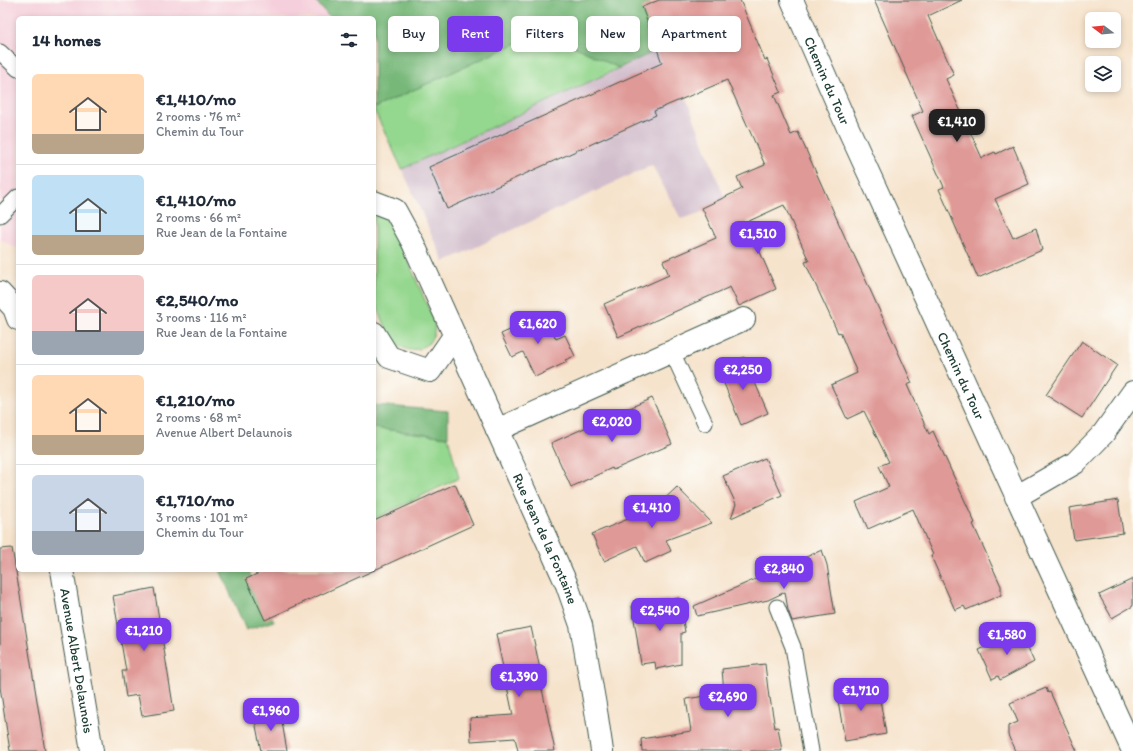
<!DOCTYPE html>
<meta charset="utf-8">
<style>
:root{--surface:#fff;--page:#f6f6f7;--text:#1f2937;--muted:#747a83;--line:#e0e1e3;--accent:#7c3aed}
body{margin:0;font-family:Itim,sans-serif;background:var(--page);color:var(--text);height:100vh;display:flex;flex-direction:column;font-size:15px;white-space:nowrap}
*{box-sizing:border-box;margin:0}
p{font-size:13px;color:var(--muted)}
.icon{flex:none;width:22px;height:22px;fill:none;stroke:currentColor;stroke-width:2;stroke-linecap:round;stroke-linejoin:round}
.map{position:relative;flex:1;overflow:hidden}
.sheet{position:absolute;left:16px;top:16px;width:360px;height:556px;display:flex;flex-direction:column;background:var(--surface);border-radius:6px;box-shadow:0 2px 6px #0003}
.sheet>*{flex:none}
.hud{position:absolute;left:388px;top:16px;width:380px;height:36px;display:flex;gap:8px}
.needle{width:26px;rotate:286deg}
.controls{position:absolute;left:1085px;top:12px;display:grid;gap:8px}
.controls a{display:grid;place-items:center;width:36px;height:36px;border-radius:6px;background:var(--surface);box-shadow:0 2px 6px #0003;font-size:20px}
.price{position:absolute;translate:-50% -34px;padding:0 9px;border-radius:8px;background:var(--accent);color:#fff;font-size:13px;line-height:26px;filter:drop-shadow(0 1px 2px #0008)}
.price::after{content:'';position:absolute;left:50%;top:24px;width:12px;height:9px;margin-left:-6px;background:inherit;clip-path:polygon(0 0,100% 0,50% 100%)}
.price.current{background:#222;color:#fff}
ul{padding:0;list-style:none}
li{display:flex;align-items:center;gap:12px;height:100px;padding:0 16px}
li+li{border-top:1px solid var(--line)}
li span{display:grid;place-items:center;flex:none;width:112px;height:80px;border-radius:6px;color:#555}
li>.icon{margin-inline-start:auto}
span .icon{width:48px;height:48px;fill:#fffc;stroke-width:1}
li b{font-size:17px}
h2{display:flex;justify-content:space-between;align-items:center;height:48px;padding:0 16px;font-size:17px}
.chip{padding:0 14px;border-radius:6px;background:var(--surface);box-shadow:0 2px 6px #0003;font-size:14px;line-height:36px}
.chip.current{background:var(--accent);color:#fff}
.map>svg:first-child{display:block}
.built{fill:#f5cfdb}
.industrial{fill:#d1bdcc}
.green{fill:#94d78e;stroke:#5a8a61}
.forest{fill:#77b879;stroke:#4b7a56}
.building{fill:#df9996}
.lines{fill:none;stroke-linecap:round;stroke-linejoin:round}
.lane-casing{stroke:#3f564b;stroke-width:17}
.street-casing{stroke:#3f564b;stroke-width:24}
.lane{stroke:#fff;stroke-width:15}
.street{stroke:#fff;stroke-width:22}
.labels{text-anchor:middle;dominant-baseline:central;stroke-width:3;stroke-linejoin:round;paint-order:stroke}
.street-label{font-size:14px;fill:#1f3d34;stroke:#fdfcf7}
</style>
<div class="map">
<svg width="1133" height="751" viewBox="0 0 1133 751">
<rect width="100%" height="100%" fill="#fdfcf7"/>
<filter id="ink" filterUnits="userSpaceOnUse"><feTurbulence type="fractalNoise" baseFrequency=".025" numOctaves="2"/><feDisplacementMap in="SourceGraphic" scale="8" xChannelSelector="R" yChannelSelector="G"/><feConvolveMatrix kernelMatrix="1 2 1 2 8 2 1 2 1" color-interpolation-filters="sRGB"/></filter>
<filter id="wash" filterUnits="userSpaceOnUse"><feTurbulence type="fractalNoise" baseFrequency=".012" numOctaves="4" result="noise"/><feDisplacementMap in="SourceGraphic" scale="16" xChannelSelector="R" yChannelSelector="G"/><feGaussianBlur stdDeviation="0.9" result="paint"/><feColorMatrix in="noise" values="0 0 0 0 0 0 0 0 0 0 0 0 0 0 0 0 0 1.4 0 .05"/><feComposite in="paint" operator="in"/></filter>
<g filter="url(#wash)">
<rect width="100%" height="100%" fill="#f6e3cc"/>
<polygon class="built" points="0,0 315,0 329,15 325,18 18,18 18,246 16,248 0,239"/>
<polygon class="industrial" points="666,46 727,204 681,219 652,165 444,262 402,169"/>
<g class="green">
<polygon points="543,31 619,68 402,169 374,110 374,108"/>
<polygon points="374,214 384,216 392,224 435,323 434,334 429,343 419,349 409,350 398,346 392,341 374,300"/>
<polygon points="374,428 448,437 459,478 374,519"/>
</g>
<g class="forest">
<polygon points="315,0 648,0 666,46 619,68 543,31 374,108 374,18 330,18"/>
<polygon points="374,405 448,411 448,437 374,428"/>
<polygon points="220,570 249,570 251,578 274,621 246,630"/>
</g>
<g id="blocks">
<g class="building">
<polygon points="659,0 740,0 765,60 767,59 781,92 774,95 791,135 798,132 852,253 853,253 868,285 912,383 907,385 929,434 933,431 975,523 973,524 1001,586 1001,595 966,610 964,606 955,610 931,556 933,555 913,509 868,529 856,502 889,487 879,466 889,462 864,411 847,419 831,385 857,373 840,332 838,333 805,262 809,261 784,205 747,222 776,289 739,306 730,287 618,337 604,304 669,275 663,261 716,238 702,208 742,189 737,177 765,165 727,80 654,111 656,115 447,209 429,167 662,63 642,7"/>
<polygon points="874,0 962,0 928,16 954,75 946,79 982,158 995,152 996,154 1013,146 1029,184 995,199 1013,238 1036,228 1042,250 978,278 939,189 944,187 912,116 923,111"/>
<polygon points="545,314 556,339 565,335 575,356 565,360 567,362 535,377 523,352 512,357 501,334"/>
<polygon points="1082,341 1117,365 1082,418 1046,395"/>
<polygon points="744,357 768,413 741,425 723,381 726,380 720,368"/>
<polygon points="652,398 672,444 613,470 612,468 571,487 551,443"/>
<polygon points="765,458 782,495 731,518 736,504 723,476"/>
<polygon points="455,484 473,525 265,620 246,579 266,570 374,570 374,521"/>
<polygon points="677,487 712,523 666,540 671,551 645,563 637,546 604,561 592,534 640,514 642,520"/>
<polygon points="1118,500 1123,533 1074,540 1069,508"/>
<polygon points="12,548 21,601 45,751 10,751 0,687 0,549"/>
<polygon points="822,550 827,565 835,614 792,621 788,610 785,592 768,600 697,616 694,606"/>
<polygon points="1133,579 1133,606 1112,618 1099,595"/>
<polygon points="154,588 174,711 142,716 138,695 126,697 122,671 126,671 113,596"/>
<polygon points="679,598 685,632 681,633 681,664 656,669 655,662 641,664 632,606"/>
<polygon points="531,627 543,683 541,684 555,751 518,751 515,738 471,741 470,718 513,715 496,634"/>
<polygon points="1020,631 1034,662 1000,680 998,676 992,679 979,650"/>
<polygon points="765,664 769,698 770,698 775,728 778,727 782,751 642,751 641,739 691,731 686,699 724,693 722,669"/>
<polygon points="877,682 886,734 845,741 836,689"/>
<polygon points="1046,688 1048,693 1050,692 1077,751 1015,751 1008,735 1008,726 1018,722 1010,703"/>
<polygon points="280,710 287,751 261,751 254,716"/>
</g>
</g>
</g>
<g filter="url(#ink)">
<use href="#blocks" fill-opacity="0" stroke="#3f564b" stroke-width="1"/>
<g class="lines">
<g class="lane-casing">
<g id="lane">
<polyline points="0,52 18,69"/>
<polyline points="0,215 18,197"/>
<polyline points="672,352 705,423"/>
<polyline points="777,607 793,647 811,751"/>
</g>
</g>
<g class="street-casing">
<g id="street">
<path id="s1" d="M792,0L848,128L1133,751"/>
<path id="s2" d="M374,202L395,210L413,243L567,585L581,625L597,717L602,751"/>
<polyline points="0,293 14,308 18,319"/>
<polyline points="374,333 389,357 430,371 454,336"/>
<polyline points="497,430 744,319"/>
<polyline points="1016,497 1075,463 1103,434 1133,392"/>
<path id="s3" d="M62,570L92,751"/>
</g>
</g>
<use href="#lane" class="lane"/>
<use href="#street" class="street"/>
</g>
</g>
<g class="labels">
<g class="street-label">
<text stroke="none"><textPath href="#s1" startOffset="88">Chemin du Tour</textPath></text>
<text stroke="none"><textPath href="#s1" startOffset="412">Chemin du Tour</textPath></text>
<text stroke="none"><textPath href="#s2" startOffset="384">Rue Jean de la Fontaine</textPath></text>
<text stroke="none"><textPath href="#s3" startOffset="92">Avenue Albert Delaunois</textPath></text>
</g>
</g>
</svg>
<div class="controls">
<a><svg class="needle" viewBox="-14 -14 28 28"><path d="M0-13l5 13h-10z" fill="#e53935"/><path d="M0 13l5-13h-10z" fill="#747a83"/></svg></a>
<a><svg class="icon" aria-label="layers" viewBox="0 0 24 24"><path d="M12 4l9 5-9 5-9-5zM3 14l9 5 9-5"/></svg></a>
</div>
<b class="price current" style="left:957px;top:143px">€1,410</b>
<b class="price" style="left:758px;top:255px">€1,510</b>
<b class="price" style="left:538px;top:345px">€1,620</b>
<b class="price" style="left:743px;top:391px">€2,250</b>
<b class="price" style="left:612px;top:443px">€2,020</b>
<b class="price" style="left:652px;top:529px">€1,410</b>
<b class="price" style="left:784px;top:590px">€2,840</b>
<b class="price" style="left:660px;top:632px">€2,540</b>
<b class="price" style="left:144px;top:652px">€1,210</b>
<b class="price" style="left:1007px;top:656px">€1,580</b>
<b class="price" style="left:519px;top:698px">€1,390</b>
<b class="price" style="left:861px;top:712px">€1,710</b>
<b class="price" style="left:728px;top:718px">€2,690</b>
<b class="price" style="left:271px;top:732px">€1,960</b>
<div class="hud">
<a class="chip">Buy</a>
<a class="chip current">Rent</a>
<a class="chip">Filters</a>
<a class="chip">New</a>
<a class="chip">Apartment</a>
</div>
<section class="sheet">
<h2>14 homes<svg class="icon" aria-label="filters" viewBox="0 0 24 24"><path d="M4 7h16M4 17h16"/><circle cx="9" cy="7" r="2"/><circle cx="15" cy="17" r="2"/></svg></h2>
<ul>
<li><span style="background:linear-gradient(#ffd9b3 75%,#b9a48a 0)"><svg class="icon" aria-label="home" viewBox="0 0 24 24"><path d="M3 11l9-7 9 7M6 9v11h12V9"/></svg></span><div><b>€1,410/mo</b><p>2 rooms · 76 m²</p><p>Chemin du Tour</p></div></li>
<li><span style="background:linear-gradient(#bfe0f5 75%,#b9a48a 0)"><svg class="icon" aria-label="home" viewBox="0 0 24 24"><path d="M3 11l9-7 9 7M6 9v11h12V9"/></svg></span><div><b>€1,410/mo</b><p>2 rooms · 66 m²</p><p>Rue Jean de la Fontaine</p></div></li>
<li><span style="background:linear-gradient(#f6c9c9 70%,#9aa5b1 0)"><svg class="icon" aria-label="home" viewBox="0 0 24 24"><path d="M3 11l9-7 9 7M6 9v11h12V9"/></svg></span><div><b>€2,540/mo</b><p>3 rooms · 116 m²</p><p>Rue Jean de la Fontaine</p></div></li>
<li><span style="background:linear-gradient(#ffd9b3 75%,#b9a48a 0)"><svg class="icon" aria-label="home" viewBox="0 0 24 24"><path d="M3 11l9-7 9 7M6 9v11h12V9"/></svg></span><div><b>€1,210/mo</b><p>2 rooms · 68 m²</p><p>Avenue Albert Delaunois</p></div></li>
<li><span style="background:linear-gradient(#c9d6e8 70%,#9aa5b1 0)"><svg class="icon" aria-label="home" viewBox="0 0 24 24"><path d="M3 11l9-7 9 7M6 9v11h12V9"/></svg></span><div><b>€1,710/mo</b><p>3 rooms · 101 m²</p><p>Chemin du Tour</p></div></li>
</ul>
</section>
</div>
